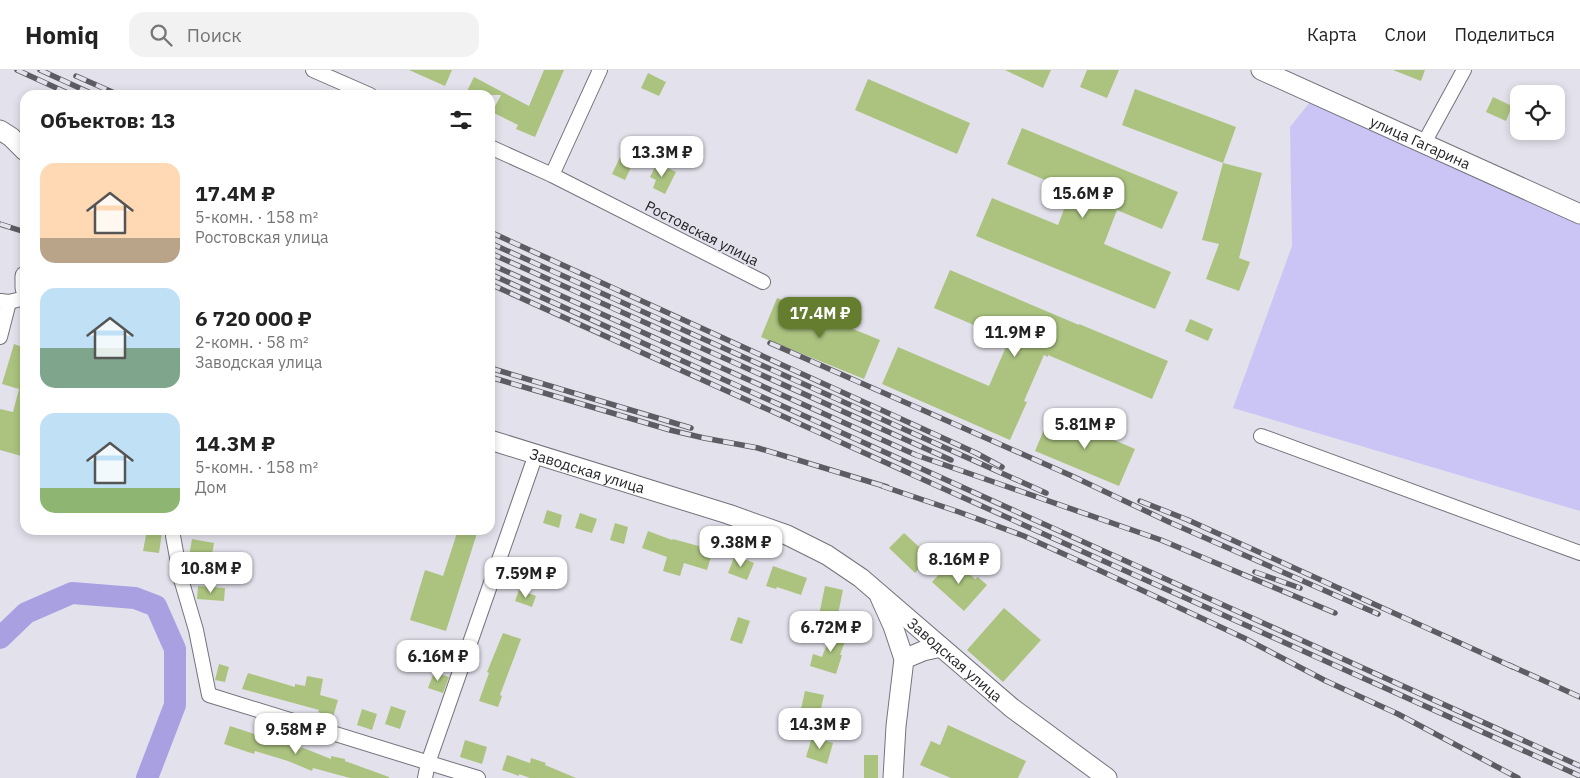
<!DOCTYPE html>
<html lang="ru">
<meta charset="utf-8">
<style>
:root{--surface:#fff;--page:#f2f2f2;--text:#222;--muted:#767676;--line:#e0e0e0;--accent:#647d2f}
body{margin:0;font-family:"IBM Plex Sans",sans-serif;background:var(--page);color:var(--text);height:100vh;display:flex;flex-direction:column;font-size:19px;white-space:nowrap}
*{box-sizing:border-box;margin:0}
p{font-size:16px;color:var(--muted)}
.icon{flex:none;width:28px;height:28px;fill:none;stroke:currentColor;stroke-width:2;stroke-linecap:round;stroke-linejoin:round}
.map{position:relative;flex:1;overflow:hidden}
.side{position:absolute;left:20px;top:20px;width:475px;height:445px;display:flex;flex-direction:column;background:var(--surface);border-radius:15px;box-shadow:0 2px 8px #0003}
.side>*{flex:none}
.buttons{position:absolute;left:1510px;top:15px;display:grid;gap:10px}
.buttons a{display:grid;place-items:center;width:55px;height:55px;border-radius:10px;background:var(--surface);box-shadow:0 2px 8px #0003;font-size:25px}
.price{position:absolute;translate:-50% -42px;padding:0 11px;border-radius:10px;background:#fff;color:#222;font-size:16px;line-height:32px;filter:drop-shadow(0 1px 2px #0008)}
.price::after{content:'';position:absolute;left:50%;top:30px;width:15px;height:11px;margin-left:-8px;background:inherit;clip-path:polygon(0 0,100% 0,50% 100%)}
.price.selected{background:var(--accent);color:#fff}
ul{padding:0;list-style:none}
li{display:flex;align-items:center;gap:15px;height:125px;padding:0 20px}
li span{display:grid;place-items:center;flex:none;width:140px;height:100px;border-radius:15px;color:#555}
li>.icon{margin-inline-start:auto}
span .icon{width:60px;height:60px;fill:#fffc;stroke-width:1}
li b{font-size:21px}
h2{display:flex;justify-content:space-between;align-items:center;height:60px;padding:0 20px;font-size:21px}
header{display:flex;align-items:center;gap:30px;box-sizing:border-box;height:70px;padding:0 25px;background:var(--surface);border-bottom:1px solid var(--line)}
header strong{font-size:24px}
nav{display:flex;gap:28px;margin-inline-start:auto;font-size:18px}
.search{width:350px;height:45px;background:var(--page);display:flex;align-items:center;gap:12px;box-sizing:border-box;padding:0 18px;border-radius:15px;color:var(--muted);font-size:19px}
.map>svg:first-child{display:block}
.green{fill:#cbc5f5}
.lines{fill:none;stroke-linecap:round;stroke-linejoin:round}
.river{stroke:#a9a0e2;stroke-width:22}
.building{fill:#abc37f}
.street-casing{stroke:#74737c;stroke-width:16}
.secondary-casing{stroke:#74737c;stroke-width:21}
.street{stroke:#fff;stroke-width:14}
.secondary{stroke:#fff;stroke-width:19}
.rail-casing{stroke:#5c5c62;stroke-width:5.5}
.rail{stroke:#e3e2ec;stroke-width:4;stroke-dasharray:11;stroke-linecap:butt}
.labels{text-anchor:middle;dominant-baseline:central;stroke-width:4;stroke-linejoin:round;paint-order:stroke}
.street-label{font-size:15px;fill:#252529;stroke:#e3e2ec}
</style>
<header>
<strong>Homiq</strong>
<div class="search"><svg class="icon" aria-label="search" viewBox="0 0 24 24"><circle cx="10" cy="10" r="6"/><path d="M15 15l6 6"/></svg>Поиск</div>
<nav><a>Карта</a><a>Слои</a><a>Поделиться</a></nav>
</header>
<div class="map">
<svg width="1580" height="708" viewBox="0 0 1580 708">
<rect width="100%" height="100%" fill="#e3e2ec"/>
<polygon class="green" points="1322,17 1580,133 1580,441 1233,338 1292,176 1290,57"/>
<g class="lines">
<polyline class="river" points="0,568 26,543 72,523 135,528 156,536 175,579 175,635 147,708"/>
</g>
<g class="building">
<polygon points="409,0 452,0 445,16"/>
<polygon points="544,0 564,0 535,67 516,59 518,55 492,42 501,25 465,25 474,7 529,36"/>
<polygon points="1005,0 1051,0 1043,18"/>
<polygon points="1087,0 1119,0 1107,28 1080,17"/>
<polygon points="1393,0 1425,0 1421,11"/>
<polygon points="648,3 666,12 659,26 641,18"/>
<polygon points="868,9 970,53 957,84 855,40"/>
<polygon points="1135,19 1236,57 1223,93 1122,55"/>
<polygon points="1493,27 1512,36 1506,51 1486,42"/>
<polygon points="1022,58 1178,122 1162,159 1117,140 1104,174 1171,202 1155,239 976,166 992,128 1058,155 1071,121 1007,94"/>
<polygon points="622,83 635,89 625,110 612,104"/>
<polygon points="657,93 676,102 665,124 653,118 656,110 650,107"/>
<polygon points="1223,93 1262,103 1239,188 1250,192 1239,221 1206,209 1219,174 1202,170"/>
<polygon points="950,200 1079,255 1079,254 1168,291 1152,329 1048,285 1048,287 1044,285 1024,331 1027,332 1010,370 882,314 898,277 989,316 1009,270 934,238"/>
<polygon points="777,228 880,270 864,309 761,267"/>
<polygon points="1190,249 1213,259 1208,271 1185,261"/>
<polygon points="14,274 25,278 25,387 0,380 0,339 13,342 19,319 2,314"/>
<polygon points="1051,343 1135,379 1119,416 1035,381"/>
<polygon points="547,440 562,445 559,458 543,453"/>
<polygon points="580,443 597,449 592,463 575,458"/>
<polygon points="615,453 628,457 624,474 610,470"/>
<polygon points="147,460 162,463 159,483 143,481"/>
<polygon points="458,460 478,460 446,561 410,550 425,500 443,506"/>
<polygon points="648,461 672,470 673,469 713,480 707,500 684,493 680,506 663,501 667,487 642,478"/>
<polygon points="904,463 930,487 915,503 889,478"/>
<polygon points="192,469 214,473 211,490 189,486"/>
<polygon points="735,485 754,493 747,510 728,503"/>
<polygon points="532,487 553,494 548,508 528,501"/>
<polygon points="953,489 975,509 978,507 987,515 964,541 932,512"/>
<polygon points="773,496 807,508 801,525 777,517 776,519 766,516"/>
<polygon points="198,516 225,518 224,531 197,529"/>
<polygon points="825,516 843,520 836,554 818,550"/>
<polygon points="519,520 536,526 532,537 515,531"/>
<polygon points="1004,538 1041,570 1003,612 967,580"/>
<polygon points="738,547 750,551 742,574 730,570"/>
<polygon points="833,558 848,563 840,585 842,585 836,604 810,596 813,584 822,587"/>
<polygon points="503,563 521,569 500,625 502,626 498,637 479,631 489,603 487,602"/>
<polygon points="219,594 229,597 225,612 215,610"/>
<polygon points="434,602 449,607 443,623 428,618"/>
<polygon points="248,603 295,617 295,614 305,616 307,606 323,609 320,625 338,630 333,647 318,642 319,640 242,619"/>
<polygon points="805,621 824,625 818,653 799,648"/>
<polygon points="391,636 406,641 400,659 385,654"/>
<polygon points="362,639 377,644 372,660 357,655"/>
<polygon points="948,655 1026,691 1018,708 951,708 920,695 931,671 940,675"/>
<polygon points="230,656 301,679 301,677 331,689 331,686 345,689 345,691 389,707 389,708 350,708 313,698 312,701 288,691 255,681 254,684 224,674"/>
<polygon points="812,667 833,673 827,694 806,687"/>
<polygon points="465,670 487,677 482,694 460,687"/>
<polygon points="507,685 530,693 531,688 546,693 545,695 576,708 530,708 519,704 519,706 502,700"/>
<rect x="864" y="685" width="14" height="23"/>
</g>
<g class="lines">
<g class="street-casing">
<g id="street">
<polyline points="313,0 370,25"/>
<polyline points="1424,73 1464,0"/>
<polyline points="490,77 552,105 763,212"/>
<polyline points="552,105 600,0"/>
<polyline points="1,231 9,232 25,228"/>
<polyline points="0,267 9,232"/>
<polyline points="1261,366 1580,483"/>
<polyline points="173,460 173,466 181,509 196,560 209,625 478,708"/>
<polyline points="425,708 428,693 536,384"/>
</g>
</g>
<g class="secondary-casing">
<g id="secondary">
<path id="s1" d="M1261,0L1580,144"/>
<polyline points="0,60 11,67 25,81"/>
<polyline points="25,206 25,218"/>
<path id="s2" d="M490,370L728,444L787,465L827,485L861,508L1012,638L1107,708"/>
<polyline points="880,527 893,556 904,589 896,656 893,708"/>
<polyline points="904,589 923,581 941,577"/>
</g>
</g>
<use href="#street" class="street"/>
<use href="#secondary" class="secondary"/>
<g class="rail-casing">
<g id="rail">
<polyline points="17,0 72,25"/>
<polyline points="40,0 95,25"/>
<polyline points="76,6 119,25"/>
<polyline points="0,154 25,162"/>
<polyline points="490,162 976,383 1002,397"/>
<polyline points="490,173 1046,423"/>
<polyline points="490,183 951,390"/>
<polyline points="490,194 916,385 1161,470 1335,543"/>
<polyline points="490,204 1580,696"/>
<polyline points="490,214 1580,706"/>
<polyline points="770,273 943,349 1072,406 1169,452 1378,544"/>
<polyline points="490,298 691,358"/>
<polyline points="490,307 670,360 704,368 758,378 887,417"/>
<polyline points="882,416 959,442 1024,466 1088,495 1244,568 1326,611 1398,644 1518,708"/>
<polyline points="1140,431 1188,450 1513,597"/>
<polyline points="1255,502 1300,518"/>
<polyline points="1509,595 1580,627"/>
</g>
</g>
<use href="#rail" class="rail"/>
</g>
<g class="labels">
<g class="street-label">
<text stroke="none"><textPath href="#s1" startOffset="175">улица Гагарина</textPath></text>
<text transform="translate(702 163) rotate(27)">Ростовская улица</text>
<text stroke="none"><textPath href="#s2" startOffset="102">Заводская улица</textPath></text>
<text stroke="none"><textPath href="#s2" startOffset="522">Заводская улица</textPath></text>
</g>
</g>
</svg>
<div class="buttons">
<a><svg class="icon" aria-label="locate" viewBox="0 0 24 24"><circle cx="12" cy="12" r="6"/><path d="M12 2v4M12 18v4M2 12h4M18 12h4"/></svg></a>
</div>
<b class="price" style="left:662px;top:108px">13.3M ₽</b>
<b class="price" style="left:1083px;top:149px">15.6M ₽</b>
<b class="price selected" style="left:820px;top:269px">17.4M ₽</b>
<b class="price" style="left:1015px;top:288px">11.9M ₽</b>
<b class="price" style="left:1085px;top:380px">5.81M ₽</b>
<b class="price" style="left:741px;top:498px">9.38M ₽</b>
<b class="price" style="left:959px;top:515px">8.16M ₽</b>
<b class="price" style="left:211px;top:524px">10.8M ₽</b>
<b class="price" style="left:526px;top:529px">7.59M ₽</b>
<b class="price" style="left:831px;top:583px">6.72M ₽</b>
<b class="price" style="left:438px;top:612px">6.16M ₽</b>
<b class="price" style="left:820px;top:680px">14.3M ₽</b>
<b class="price" style="left:296px;top:685px">9.58M ₽</b>
<section class="side">
<h2>Объектов: 13<svg class="icon" aria-label="filters" viewBox="0 0 24 24"><path d="M4 7h16M4 17h16"/><circle cx="9" cy="7" r="2"/><circle cx="15" cy="17" r="2"/></svg></h2>
<ul>
<li><span style="background:linear-gradient(#ffd9b3 75%,#b9a48a 0)"><svg class="icon" aria-label="home" viewBox="0 0 24 24"><path d="M3 11l9-7 9 7M6 9v11h12V9"/></svg></span><div><b>17.4M ₽</b><p>5-комн. · 158 m²</p><p>Ростовская улица</p></div></li>
<li><span style="background:linear-gradient(#bfe0f5 60%,#7fa58c 0)"><svg class="icon" aria-label="home" viewBox="0 0 24 24"><path d="M3 11l9-7 9 7M6 9v11h12V9"/></svg></span><div><b>6 720 000 ₽</b><p>2-комн. · 58 m²</p><p>Заводская улица</p></div></li>
<li><span style="background:linear-gradient(#bfe0f5 75%,#8fb573 0)"><svg class="icon" aria-label="home" viewBox="0 0 24 24"><path d="M3 11l9-7 9 7M6 9v11h12V9"/></svg></span><div><b>14.3M ₽</b><p>5-комн. · 158 m²</p><p>Дом</p></div></li>
</ul>
</section>
</div>
